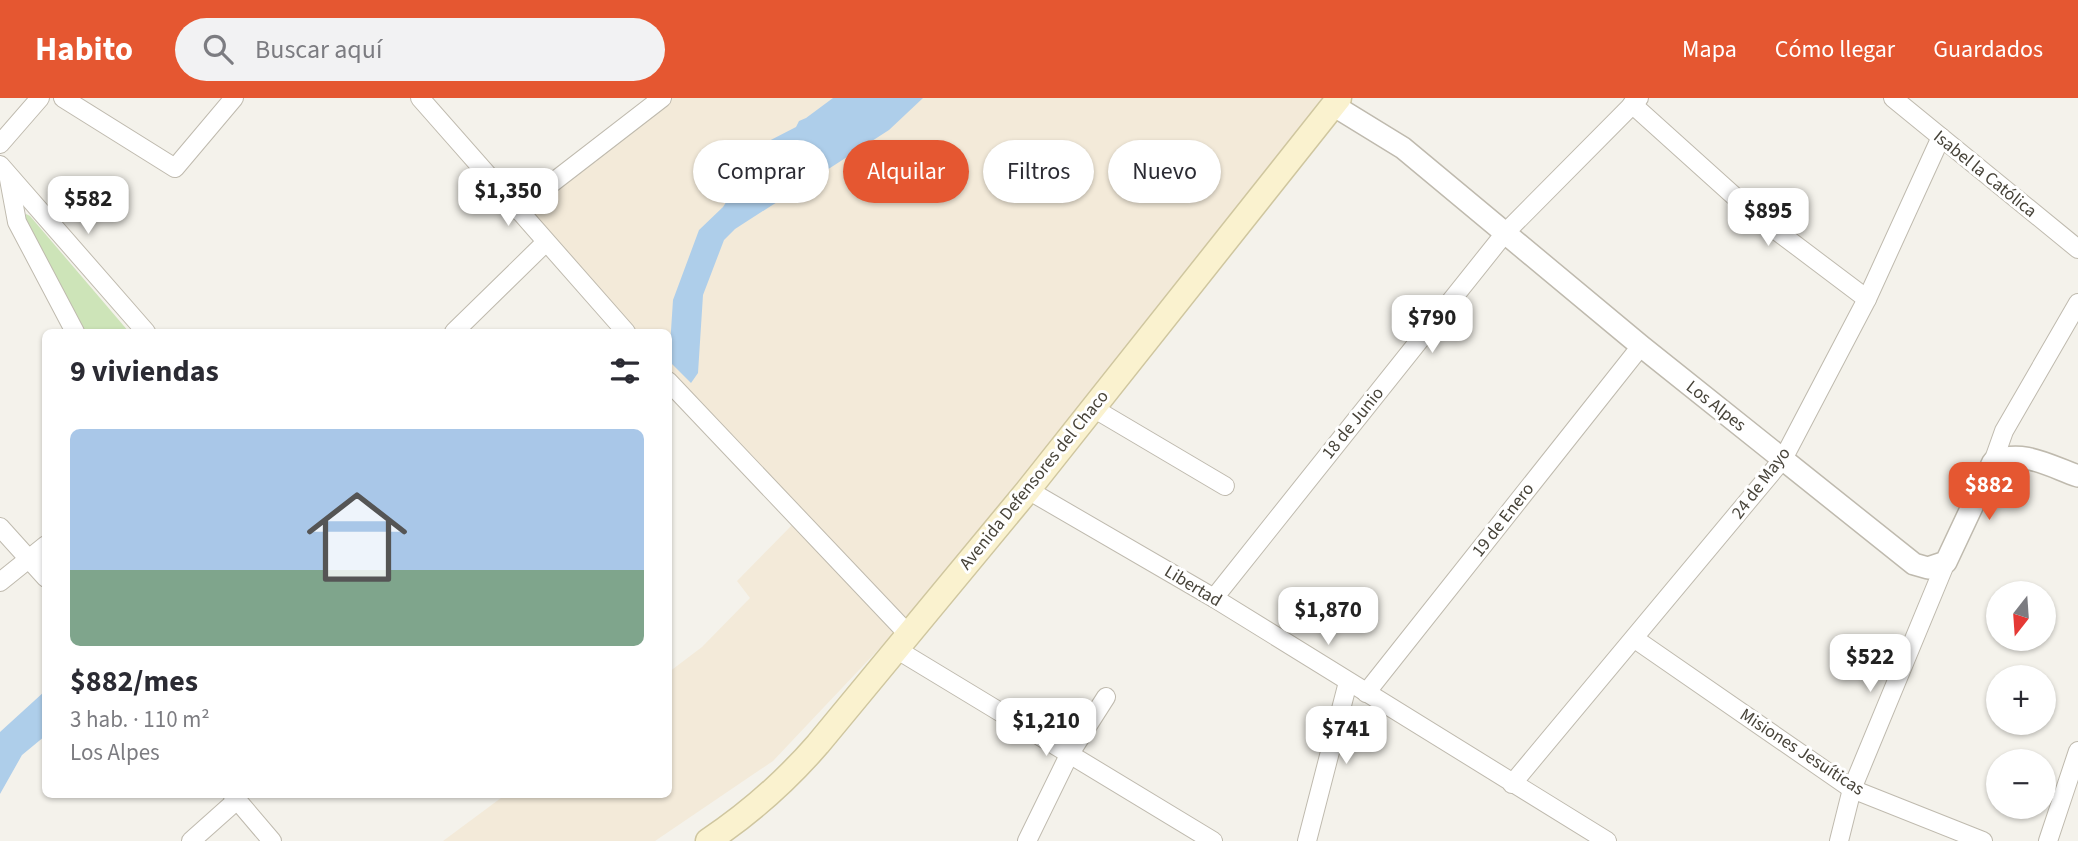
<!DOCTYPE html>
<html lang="es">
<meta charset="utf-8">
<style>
:root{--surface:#fff;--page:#f2f2f3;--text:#2b2b33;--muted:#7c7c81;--accent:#e55731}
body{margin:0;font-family:"Source Sans 3",sans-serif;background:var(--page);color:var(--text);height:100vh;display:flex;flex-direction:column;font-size:26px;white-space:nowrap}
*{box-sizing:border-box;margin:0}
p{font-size:23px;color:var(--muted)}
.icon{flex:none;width:38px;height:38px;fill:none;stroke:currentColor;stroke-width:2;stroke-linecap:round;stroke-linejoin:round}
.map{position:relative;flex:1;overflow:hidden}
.sheet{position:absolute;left:42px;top:231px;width:630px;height:469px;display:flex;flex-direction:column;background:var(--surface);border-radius:10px;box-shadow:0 2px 5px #0004}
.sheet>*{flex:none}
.hud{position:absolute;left:693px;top:42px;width:665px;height:63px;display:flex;gap:14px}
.needle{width:46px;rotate:197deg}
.fabs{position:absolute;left:1986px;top:483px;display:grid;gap:14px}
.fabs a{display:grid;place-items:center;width:70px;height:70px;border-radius:50%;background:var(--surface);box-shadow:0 2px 5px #0004;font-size:35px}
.price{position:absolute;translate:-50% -60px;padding:0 16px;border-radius:14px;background:#fff;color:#222;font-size:23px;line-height:46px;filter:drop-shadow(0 2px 4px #0008)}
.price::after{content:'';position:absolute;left:50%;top:42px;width:21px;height:16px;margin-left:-10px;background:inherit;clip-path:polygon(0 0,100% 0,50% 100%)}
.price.on{background:var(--accent);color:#fff}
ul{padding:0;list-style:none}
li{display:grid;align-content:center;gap:14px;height:371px;padding:0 28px}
li span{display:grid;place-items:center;height:217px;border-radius:10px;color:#555}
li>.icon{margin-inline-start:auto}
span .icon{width:126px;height:126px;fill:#fffc;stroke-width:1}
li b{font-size:30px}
h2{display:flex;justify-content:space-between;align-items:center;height:84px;padding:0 28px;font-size:30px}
.chip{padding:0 24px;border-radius:32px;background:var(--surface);box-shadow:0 2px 5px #0004;font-size:24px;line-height:63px}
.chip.on{background:var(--accent);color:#fff}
header{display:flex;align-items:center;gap:42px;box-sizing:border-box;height:98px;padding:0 35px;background:var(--accent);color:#fff}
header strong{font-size:33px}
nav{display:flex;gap:38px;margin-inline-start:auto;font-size:24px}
.search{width:490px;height:63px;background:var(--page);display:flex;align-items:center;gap:18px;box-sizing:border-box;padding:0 24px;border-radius:38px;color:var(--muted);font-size:26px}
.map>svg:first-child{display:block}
.commercial{fill:#f3ead9}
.green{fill:#cde4b8}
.water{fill:#aeceea}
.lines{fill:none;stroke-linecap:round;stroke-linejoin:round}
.minor-casing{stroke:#bfbaae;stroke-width:20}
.tertiary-casing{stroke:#bfbaae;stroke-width:24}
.secondary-casing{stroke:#cfc69f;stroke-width:27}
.minor{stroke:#fff;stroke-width:18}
.tertiary{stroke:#fff;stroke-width:21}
.secondary{stroke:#faf2cf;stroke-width:24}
.labels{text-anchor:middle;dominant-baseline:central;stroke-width:6;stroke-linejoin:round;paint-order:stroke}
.street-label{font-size:18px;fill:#474339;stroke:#fff}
</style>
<header>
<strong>Habito</strong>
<div class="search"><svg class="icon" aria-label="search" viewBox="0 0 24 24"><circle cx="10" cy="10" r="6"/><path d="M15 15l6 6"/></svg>Buscar aquí</div>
<nav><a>Mapa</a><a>Cómo llegar</a><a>Guardados</a></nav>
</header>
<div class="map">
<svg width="2078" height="743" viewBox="0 0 2078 743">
<rect width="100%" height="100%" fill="#f4f2eb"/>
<g class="commercial">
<polygon points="668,0 1341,0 909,536 669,272 668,234 633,234 519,112"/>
<polygon points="795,424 894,535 773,663 655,743 443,743 505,697 668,696 669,574 702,549 750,500 737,483"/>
</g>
<polygon class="green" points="26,116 30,118 129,234 83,234 23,123"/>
<g class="water">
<polygon points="833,0 923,0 889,32 735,131 724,142 703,197 698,275 691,285 669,263 673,202 699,132 723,109 730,98 733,84 747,58 753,51 796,29 799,23 806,20"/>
<polygon points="45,593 45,638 22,657 0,696 0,634"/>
</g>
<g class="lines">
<g class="minor-casing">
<g id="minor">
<polyline points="63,0 175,70 234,0"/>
<polyline points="420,0 626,234"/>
<polyline points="1893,0 2078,151"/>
<polyline points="1632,6 1753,115 1867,201"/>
<polyline points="0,46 40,0"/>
<polyline points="0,67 146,234"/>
<polyline points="9,81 17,124 75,234"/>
<polyline points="517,112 662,0"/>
<polyline points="454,234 545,145"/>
<polyline points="668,283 909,537"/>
<polyline points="1093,310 1225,388"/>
<polyline points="1993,364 2004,333 2078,205"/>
<polyline points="1028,392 1214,500 1607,743"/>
<polyline points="0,429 46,480"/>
<polyline points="0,484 46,447"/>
<polyline points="1214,500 1505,135 1639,0"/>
<polyline points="1635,541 1852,691 1983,743"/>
<polyline points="896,551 1213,743"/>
<polyline points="1366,595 1641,248"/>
<polyline points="1512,686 1783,361 1867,201 1941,39"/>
<polyline points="232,696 272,743"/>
<polyline points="191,743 237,702"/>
<polyline points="1027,743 1069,657 1106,599"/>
<polyline points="1307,743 1348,584"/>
<polyline points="1839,743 1852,691 1946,464"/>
<polyline points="2048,743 2078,653"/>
</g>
</g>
<g class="tertiary-casing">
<path id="tertiary" d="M1333,7L1403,50L1641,248L1914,466L1928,470L1946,464L1993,364C2023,351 2049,368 2078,378"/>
</g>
<g class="secondary-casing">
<path id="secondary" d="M708,743C750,715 785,684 818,646L1028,392L1339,0"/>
</g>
<use href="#minor" class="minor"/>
<use href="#tertiary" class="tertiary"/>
<use href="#secondary" class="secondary"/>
</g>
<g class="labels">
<g class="street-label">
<text transform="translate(1985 76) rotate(39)">Isabel la Católica</text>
<text transform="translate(1716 308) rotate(38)">Los Alpes</text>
<text transform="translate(1353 325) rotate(-51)">18 de Junio</text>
<text transform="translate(1034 382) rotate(-51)">Avenida Defensores del Chaco</text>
<text transform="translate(1761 385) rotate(-53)">24 de Mayo</text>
<text transform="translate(1503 422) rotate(-52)">19 de Enero</text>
<text transform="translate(1193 488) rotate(31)">Libertad</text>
<text transform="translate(1802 654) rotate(33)">Misiones Jesuíticas</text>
</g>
</g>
</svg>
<div class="fabs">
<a><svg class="needle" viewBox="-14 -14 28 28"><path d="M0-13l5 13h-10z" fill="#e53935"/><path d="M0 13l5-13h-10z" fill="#7c7c81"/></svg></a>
<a>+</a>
<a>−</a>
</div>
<b class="price" style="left:508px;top:130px">$1,350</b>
<b class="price" style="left:88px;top:138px">$582</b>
<b class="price" style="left:1768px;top:150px">$895</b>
<b class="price" style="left:1432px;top:257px">$790</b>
<b class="price on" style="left:1989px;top:424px">$882</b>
<b class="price" style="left:1328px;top:549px">$1,870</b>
<b class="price" style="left:1870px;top:596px">$522</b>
<b class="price" style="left:1046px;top:660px">$1,210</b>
<b class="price" style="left:1346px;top:668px">$741</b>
<div class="hud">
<a class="chip">Comprar</a>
<a class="chip on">Alquilar</a>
<a class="chip">Filtros</a>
<a class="chip">Nuevo</a>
</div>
<section class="sheet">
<h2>9 viviendas<svg class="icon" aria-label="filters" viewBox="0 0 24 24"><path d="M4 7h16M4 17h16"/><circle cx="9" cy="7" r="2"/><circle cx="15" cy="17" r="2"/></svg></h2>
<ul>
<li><span style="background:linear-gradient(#a9c7e8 65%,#7fa58c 0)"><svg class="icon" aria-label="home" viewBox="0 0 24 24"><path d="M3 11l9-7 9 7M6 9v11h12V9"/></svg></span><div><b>$882/mes</b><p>3 hab. · 110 m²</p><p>Los Alpes</p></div></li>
</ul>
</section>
</div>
